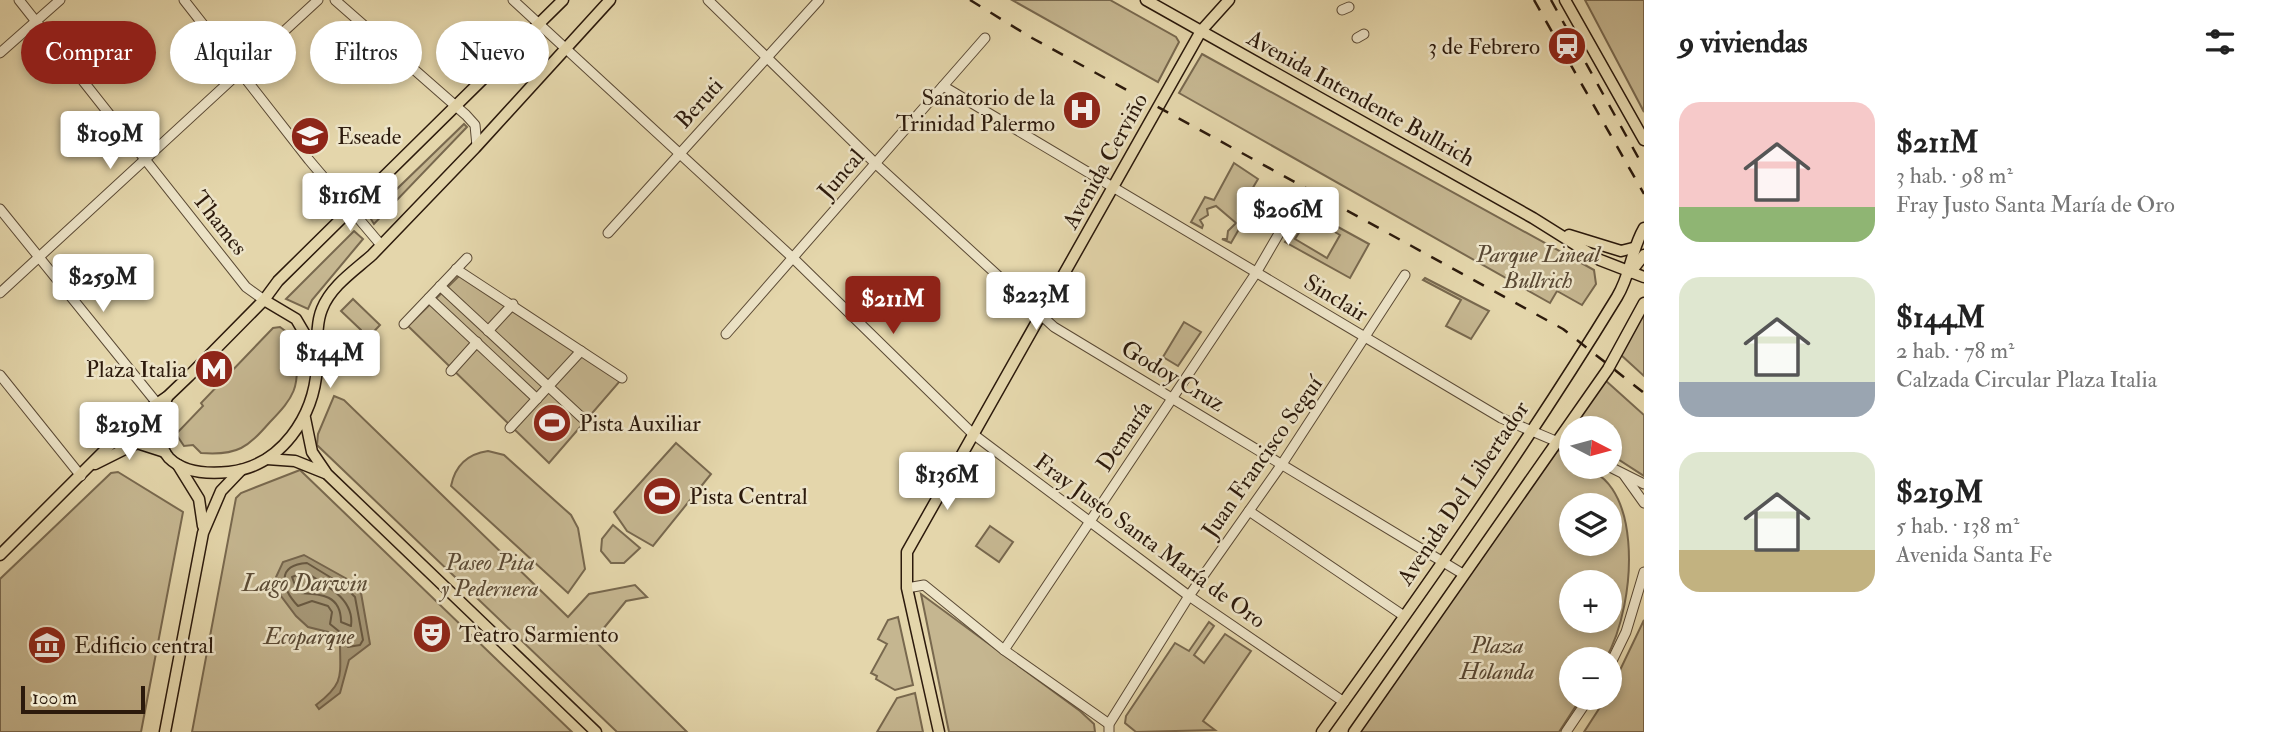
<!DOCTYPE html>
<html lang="es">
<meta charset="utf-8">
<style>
:root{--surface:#fff;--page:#f6f6f6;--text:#222;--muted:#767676;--accent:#8f2418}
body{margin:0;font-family:"IM FELL Double Pica",serif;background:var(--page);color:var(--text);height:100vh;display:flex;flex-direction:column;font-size:26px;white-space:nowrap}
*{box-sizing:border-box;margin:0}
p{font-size:23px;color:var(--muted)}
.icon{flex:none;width:38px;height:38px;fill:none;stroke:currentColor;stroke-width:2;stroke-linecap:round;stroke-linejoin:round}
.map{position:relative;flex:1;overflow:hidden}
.sheet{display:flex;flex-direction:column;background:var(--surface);width:630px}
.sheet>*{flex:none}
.hud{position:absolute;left:21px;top:21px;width:665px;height:63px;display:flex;gap:14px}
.needle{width:46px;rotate:96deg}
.buttons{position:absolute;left:1559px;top:416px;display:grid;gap:14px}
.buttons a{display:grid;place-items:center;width:63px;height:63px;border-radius:50%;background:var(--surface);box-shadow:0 4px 10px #0003;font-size:35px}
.scale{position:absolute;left:21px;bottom:18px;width:124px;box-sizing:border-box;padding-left:7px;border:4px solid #2c1a0c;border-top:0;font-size:19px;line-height:24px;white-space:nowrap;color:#2c1a0c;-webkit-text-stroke:5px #ede4c8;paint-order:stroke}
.price{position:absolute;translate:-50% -60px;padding:0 16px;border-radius:7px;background:#fff;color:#222;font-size:23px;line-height:46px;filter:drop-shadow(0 2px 4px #0008)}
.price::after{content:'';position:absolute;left:50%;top:42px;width:21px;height:16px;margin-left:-10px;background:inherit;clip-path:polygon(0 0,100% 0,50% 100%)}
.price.current{background:var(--accent);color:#fff}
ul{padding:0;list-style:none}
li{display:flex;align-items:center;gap:21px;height:175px;padding:0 35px}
li span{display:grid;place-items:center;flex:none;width:196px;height:140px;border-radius:21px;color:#555}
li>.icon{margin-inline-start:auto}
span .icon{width:84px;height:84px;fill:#fffc;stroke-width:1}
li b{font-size:30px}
h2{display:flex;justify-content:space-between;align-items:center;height:84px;padding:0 35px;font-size:30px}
.chip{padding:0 24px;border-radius:32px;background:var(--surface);box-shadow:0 4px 10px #0003;font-size:24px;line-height:63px}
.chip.current{background:var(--accent);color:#fff}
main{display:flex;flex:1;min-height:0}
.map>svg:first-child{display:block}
.green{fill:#c5b690;stroke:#78684e;stroke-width:2;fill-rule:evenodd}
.water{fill:#a59675;stroke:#75644b;stroke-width:2}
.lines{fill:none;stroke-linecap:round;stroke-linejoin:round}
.shore{stroke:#685840;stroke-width:2}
.minor-casing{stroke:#5a4934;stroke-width:11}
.major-casing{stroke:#2c1a0c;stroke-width:13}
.minor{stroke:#ede4c8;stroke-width:9}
.major{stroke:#e4d6ab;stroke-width:10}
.rail{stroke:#2c1a0c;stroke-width:2.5;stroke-dasharray:12 12;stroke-linecap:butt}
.labels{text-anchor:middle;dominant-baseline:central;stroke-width:5;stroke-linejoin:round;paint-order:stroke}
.poi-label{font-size:23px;fill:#2c1a0c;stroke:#ede4c8;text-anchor:start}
.street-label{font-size:23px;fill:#2c1a0c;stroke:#ede4c8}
.park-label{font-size:23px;font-style:italic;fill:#5a4934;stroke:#ede4c8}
.water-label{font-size:24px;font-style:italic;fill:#5c4c36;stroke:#ede4c8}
</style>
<main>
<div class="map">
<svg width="1644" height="732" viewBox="0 0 1644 732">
<rect width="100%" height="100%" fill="#e4d6ab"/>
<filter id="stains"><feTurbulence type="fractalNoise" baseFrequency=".00286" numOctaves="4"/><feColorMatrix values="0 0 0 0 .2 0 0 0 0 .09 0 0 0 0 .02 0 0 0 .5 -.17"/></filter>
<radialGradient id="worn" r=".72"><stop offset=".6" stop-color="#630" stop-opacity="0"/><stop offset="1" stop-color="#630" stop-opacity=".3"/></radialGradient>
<g class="green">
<polygon points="1012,0 1110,0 1176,37 1179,42 1158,82"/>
<polygon points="1585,0 1644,0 1644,112"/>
<polygon points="1202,54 1594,270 1596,284 1582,305 1557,291 1550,303 1179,93"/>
<polygon points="464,124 467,127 374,224 369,216"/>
<polygon points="1234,163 1258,179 1238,213 1246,217 1231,243 1222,239 1227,239 1228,231 1236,223 1216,206 1207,209 1208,215 1200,220 1203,225 1202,228 1191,222 1205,197 1214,200"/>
<path d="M1307,210L1369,244L1350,278L1285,242ZM1309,217L1340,235L1327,258L1295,239Z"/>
<polygon points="354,231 363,239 312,300 308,309 286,299"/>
<polygon points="461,274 620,381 549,463 408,326"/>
<polygon points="1425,278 1489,311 1471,339 1446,326 1461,300 1423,280"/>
<polygon points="353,299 380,325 365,341 361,340 361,330 341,311"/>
<polygon points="1644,313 1644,376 1621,355"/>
<polygon points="1184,322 1201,332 1178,366 1163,357"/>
<path d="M280,327L288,333L287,344L296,351C300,388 294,397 270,422C248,447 238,456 201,453L193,445L184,446L176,434L203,406L201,403L273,328Z"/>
<polygon points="1605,380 1644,415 1644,476 1610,454 1610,429 1572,429 1571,441 1569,438 1568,433"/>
<polygon points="334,396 344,400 568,617 589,594 635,585 647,597 626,601 594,640 687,732 617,732 317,445 318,434"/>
<polygon points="676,443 711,474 653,546 627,531 614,512"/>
<path d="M1555,449L1571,455L1572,467C1644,467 1639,602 1605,660H1572V698H1581L1559,732H1358ZM1572,506H1610V544H1572ZM1572,583H1610V621H1572Z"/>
<path d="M488,451L504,455L571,515L578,528L585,569L568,593L451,486C455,466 467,454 488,451Z"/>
<polygon points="300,470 572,732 192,732 236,498 241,493"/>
<polygon points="118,472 183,512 141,732 0,732 0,579 111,473"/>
<polygon points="613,525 640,548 624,563 611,563 601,551 602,539"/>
<polygon points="990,526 1013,542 999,562 976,546"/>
<polygon points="921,594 1080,711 1094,724 1095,732 949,732"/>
<polygon points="898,617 913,685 895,690 876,679 877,676 871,673 887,644 878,639 888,620"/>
<polygon points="1644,620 1644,732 1584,732 1606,698 1610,698 1610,691"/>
<polygon points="1209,622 1214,626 1194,655 1204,663 1225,634 1251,651 1203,721 1215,730 1136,732 1125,723 1126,716 1175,643 1189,651"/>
<polygon points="915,693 923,732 877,732 897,698"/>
</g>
<path class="water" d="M304,555L347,579L361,593L370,644L349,660L340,693L319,709L316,705C345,683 340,676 340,642L328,632L308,627L296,616L281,596L276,577L283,562Z"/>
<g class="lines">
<g class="shore">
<path d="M307,563L343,585L355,597L363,640L360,645L348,647L346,637L330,624L332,612L328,606L312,601L298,606C281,588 276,565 307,563Z"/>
<path d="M305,572C326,585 355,599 351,626L341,622C341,594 320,594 298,593L292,577Z"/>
</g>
<g class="minor-casing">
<g id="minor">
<polyline points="19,0 246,287 264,300"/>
<polyline points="184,0 309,160 381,245"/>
<polyline points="335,0 466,115 475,125 477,146"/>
<polyline points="513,0 793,258 973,434 1189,596 1344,702"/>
<polyline points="708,0 876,164 1054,327 1463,574"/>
<polyline points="1342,10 1349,7"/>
<polyline points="1357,38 1364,34"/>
<polyline points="0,53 60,0"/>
<polyline points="943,86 1501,418 1572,448"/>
<polyline points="0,209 156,402"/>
<polyline points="608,233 819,0"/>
<polyline points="456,269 622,378"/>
<polyline points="440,286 591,426"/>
<polyline points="0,293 318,0"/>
<polyline points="429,298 537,399"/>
<polyline points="404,324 467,258"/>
<polyline points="488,331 513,304"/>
<polyline points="726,334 985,38"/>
<polyline points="451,371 477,342"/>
<polyline points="0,375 81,476"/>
<polyline points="510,428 581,351"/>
<polyline points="1610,467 1644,484"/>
<polyline points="1624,475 1644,503"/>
<polyline points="1249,511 1404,616"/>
<polyline points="907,588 924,585 1004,650 1109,724"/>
<polyline points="1004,650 1256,273 1295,206"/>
<polyline points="1610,665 1626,632 1644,572"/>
<polyline points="1109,732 1109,724 1189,596 1282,464 1405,275"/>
<polyline points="1566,732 1589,698"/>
</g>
</g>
<g class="major-casing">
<g id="major">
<polyline points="1146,0 1533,218 1600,260 1644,277"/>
<polyline points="1565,0 1644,140"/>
<polyline points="1569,235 1621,251 1633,248"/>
<polyline points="1630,273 1644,255"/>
<polyline points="264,300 296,319 316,353"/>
<path d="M167,397C162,416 153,441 169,458C184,473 209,474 229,472C281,466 314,417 317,367C318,349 315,326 322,309C331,286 354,271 372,255L475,148L610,0"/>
<polyline points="305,418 312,452 327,474 596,732"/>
<polyline points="267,459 295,461 325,473"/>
<polyline points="95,464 137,443 165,452"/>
<polyline points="178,465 199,499 203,526"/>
<polyline points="0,555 139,416 167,397 189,376 264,300 278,281 563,0"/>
<polyline points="165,732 203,533 221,491 241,470"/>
<polyline points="939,732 907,588 907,552 1201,31 1229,0"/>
<path d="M1322,732C1424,590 1526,446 1617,297C1631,274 1631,250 1644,228"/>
<polyline points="1354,732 1608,369 1644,303"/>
</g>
</g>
<use href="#minor" class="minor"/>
<use href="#major" class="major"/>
<g class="rail">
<polyline points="970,0 1032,38 1563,329 1644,393"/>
<polyline points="1534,0 1644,194"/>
<polyline points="1551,0 1644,168"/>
</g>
</g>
<defs>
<g id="station-disc" transform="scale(2.0125)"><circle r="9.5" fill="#8f2418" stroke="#ede4c8"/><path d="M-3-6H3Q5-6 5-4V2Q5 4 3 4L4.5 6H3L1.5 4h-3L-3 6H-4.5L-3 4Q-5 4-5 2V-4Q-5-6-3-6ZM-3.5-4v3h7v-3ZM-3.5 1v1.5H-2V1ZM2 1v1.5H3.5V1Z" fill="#fff"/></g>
<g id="hospital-disc" transform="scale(2.0125)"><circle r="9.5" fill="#8f2418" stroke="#ede4c8"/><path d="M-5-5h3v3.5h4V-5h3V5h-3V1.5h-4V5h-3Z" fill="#fff"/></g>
<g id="university-disc" transform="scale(2.0125)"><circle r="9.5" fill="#8f2418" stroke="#ede4c8"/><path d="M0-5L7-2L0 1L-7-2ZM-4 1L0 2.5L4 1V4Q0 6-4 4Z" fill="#fff"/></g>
<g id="metro-disc" transform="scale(2.0125)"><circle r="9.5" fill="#8f2418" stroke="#ede4c8"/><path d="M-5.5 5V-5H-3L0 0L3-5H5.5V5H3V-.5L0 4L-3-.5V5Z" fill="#fff"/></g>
<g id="stadium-disc" transform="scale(2.0125)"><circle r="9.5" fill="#8f2418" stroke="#ede4c8"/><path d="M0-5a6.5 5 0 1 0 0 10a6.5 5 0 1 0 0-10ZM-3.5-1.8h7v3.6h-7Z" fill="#fff"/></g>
<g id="theatre-disc" transform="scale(2.0125)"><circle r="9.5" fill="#8f2418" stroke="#ede4c8"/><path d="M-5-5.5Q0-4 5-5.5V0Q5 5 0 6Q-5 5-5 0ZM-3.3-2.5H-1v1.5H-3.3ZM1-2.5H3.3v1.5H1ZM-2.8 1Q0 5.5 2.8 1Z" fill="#fff"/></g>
<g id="museum-disc" transform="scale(2.0125)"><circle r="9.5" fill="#8f2418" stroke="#ede4c8"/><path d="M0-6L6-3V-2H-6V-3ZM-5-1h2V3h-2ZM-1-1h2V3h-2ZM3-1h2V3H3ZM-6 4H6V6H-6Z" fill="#fff"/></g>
</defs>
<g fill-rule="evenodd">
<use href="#station-disc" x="1567" y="46"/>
<use href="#hospital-disc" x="1082" y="110"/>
<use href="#university-disc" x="310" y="136"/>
<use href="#metro-disc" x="214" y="369"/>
<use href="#stadium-disc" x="552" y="423"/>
<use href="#stadium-disc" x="662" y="496"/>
<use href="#theatre-disc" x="432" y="634"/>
<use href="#museum-disc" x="47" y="645"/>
</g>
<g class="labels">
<g class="poi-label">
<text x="1540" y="46" text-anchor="end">3 de Febrero</text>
<text x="1055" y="97" text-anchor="end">Sanatorio de la<tspan x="1055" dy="26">Trinidad Palermo</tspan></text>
<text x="337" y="136">Eseade</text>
<text x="187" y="369" text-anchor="end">Plaza Italia</text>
<text x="579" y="423">Pista Auxiliar</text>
<text x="689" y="496">Pista Central</text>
<text x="459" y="634">Teatro Sarmiento</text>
<text x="74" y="645">Edificio central</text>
</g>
<g class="street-label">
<text transform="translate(1361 98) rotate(29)">Avenida Intendente Bullrich</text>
<text transform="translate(699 103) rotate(-48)">Beruti</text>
<text transform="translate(1105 161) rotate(-61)">Avenida Cerviño</text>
<text transform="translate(841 174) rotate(-49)">Juncal</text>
<text transform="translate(220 223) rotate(52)">Thames</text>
<text transform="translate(1336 298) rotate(31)">Sinclair</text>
<text transform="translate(1173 376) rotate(31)">Godoy Cruz</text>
<text transform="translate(1124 436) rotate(-56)">Demaría</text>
<text transform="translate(1262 457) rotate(-55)">Juan Francisco Seguí</text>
<text transform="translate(1463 493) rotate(-56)">Avenida Del Libertador</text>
<text transform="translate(1150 541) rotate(36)">Fray Justo Santa María de Oro</text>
</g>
<g class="park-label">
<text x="1538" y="254">Parque Lineal<tspan x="1538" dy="26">Bullrich</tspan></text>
<text x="490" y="562">Paseo Pita<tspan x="490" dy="26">y Pedernera</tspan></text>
<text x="309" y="636">Ecoparque</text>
<text x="1497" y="645">Plaza<tspan x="1497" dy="26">Holanda</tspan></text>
</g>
<g class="water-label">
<text x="305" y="583">Lago Darwin</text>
</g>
</g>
<rect width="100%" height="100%" filter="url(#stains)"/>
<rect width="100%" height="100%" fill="url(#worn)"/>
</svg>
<div class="buttons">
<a><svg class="needle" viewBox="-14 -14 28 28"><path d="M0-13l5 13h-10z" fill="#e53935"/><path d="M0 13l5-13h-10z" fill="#767676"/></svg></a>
<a><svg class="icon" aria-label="layers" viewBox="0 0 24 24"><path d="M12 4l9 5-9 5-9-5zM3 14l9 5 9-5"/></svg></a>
<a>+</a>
<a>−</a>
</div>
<div class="scale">100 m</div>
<b class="price" style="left:110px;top:171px">$109M</b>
<b class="price" style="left:350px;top:233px">$116M</b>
<b class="price" style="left:1288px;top:247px">$206M</b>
<b class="price" style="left:103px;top:314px">$259M</b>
<b class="price" style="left:1036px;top:332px">$223M</b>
<b class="price current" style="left:893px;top:336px">$211M</b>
<b class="price" style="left:330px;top:390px">$144M</b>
<b class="price" style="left:129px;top:462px">$219M</b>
<b class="price" style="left:947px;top:512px">$136M</b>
<div class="hud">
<a class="chip current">Comprar</a>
<a class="chip">Alquilar</a>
<a class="chip">Filtros</a>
<a class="chip">Nuevo</a>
</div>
</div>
<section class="sheet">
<h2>9 viviendas<svg class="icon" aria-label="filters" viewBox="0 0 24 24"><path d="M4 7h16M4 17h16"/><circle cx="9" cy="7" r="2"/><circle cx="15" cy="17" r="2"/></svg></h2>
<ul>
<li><span style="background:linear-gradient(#f6c9c9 75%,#8fb573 0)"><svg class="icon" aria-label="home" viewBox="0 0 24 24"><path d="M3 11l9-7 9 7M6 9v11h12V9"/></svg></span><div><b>$211M</b><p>3 hab. · 98 m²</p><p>Fray Justo Santa María de Oro</p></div></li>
<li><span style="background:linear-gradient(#dfe7d0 75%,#9aa5b1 0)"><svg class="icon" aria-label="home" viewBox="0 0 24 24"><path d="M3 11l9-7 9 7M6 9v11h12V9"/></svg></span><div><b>$144M</b><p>2 hab. · 78 m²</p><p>Calzada Circular Plaza Italia</p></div></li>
<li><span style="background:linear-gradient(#dfe7d0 70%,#c2b280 0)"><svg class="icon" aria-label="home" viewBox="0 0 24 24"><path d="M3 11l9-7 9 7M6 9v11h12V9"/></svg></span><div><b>$219M</b><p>5 hab. · 138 m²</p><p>Avenida Santa Fe</p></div></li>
</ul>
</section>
</main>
